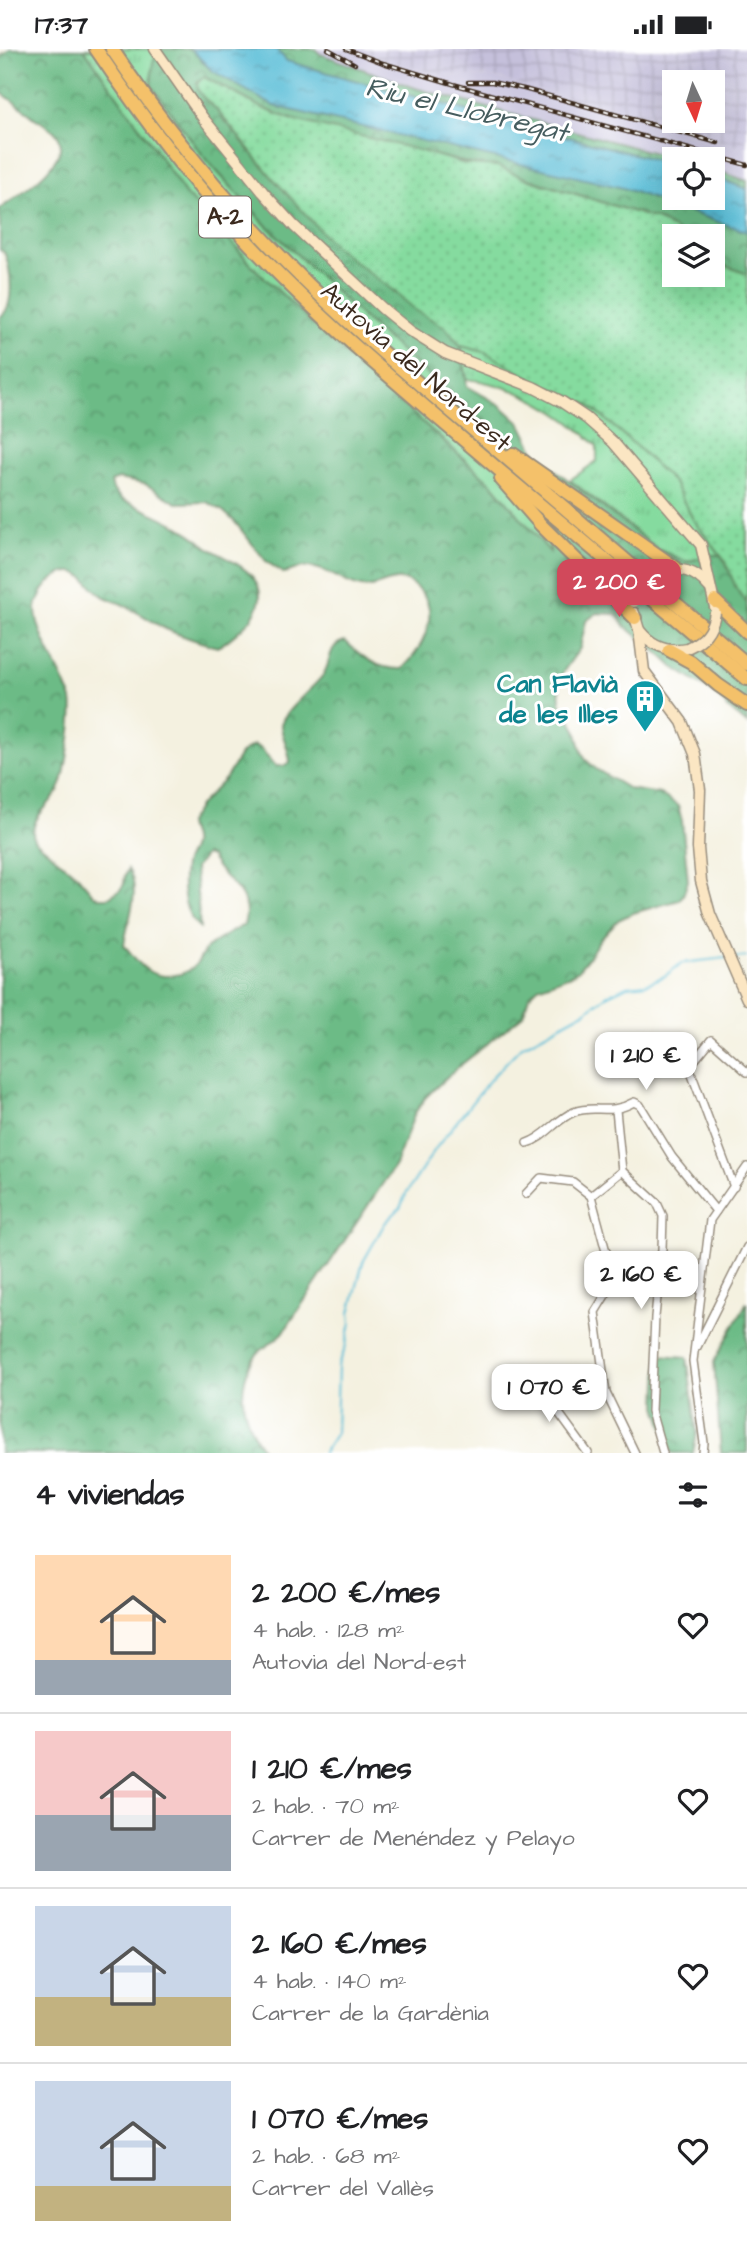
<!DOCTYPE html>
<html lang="es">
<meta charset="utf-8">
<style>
:root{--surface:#fff;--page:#f2f2f2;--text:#202124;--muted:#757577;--line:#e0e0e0;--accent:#d1495b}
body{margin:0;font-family:"Architects Daughter",sans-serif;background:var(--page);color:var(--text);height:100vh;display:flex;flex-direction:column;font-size:26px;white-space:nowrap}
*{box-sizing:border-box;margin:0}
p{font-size:23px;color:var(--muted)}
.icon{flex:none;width:38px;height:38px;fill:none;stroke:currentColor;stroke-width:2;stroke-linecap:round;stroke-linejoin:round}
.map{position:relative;height:1404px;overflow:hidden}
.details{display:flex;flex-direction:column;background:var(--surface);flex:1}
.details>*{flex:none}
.needle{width:46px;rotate:176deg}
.tools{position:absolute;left:662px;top:21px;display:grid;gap:14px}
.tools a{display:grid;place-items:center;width:63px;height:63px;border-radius:0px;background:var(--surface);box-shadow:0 7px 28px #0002;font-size:35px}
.price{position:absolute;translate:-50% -60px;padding:0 16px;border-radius:14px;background:#fff;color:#222;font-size:23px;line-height:46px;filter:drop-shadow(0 2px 4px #0008)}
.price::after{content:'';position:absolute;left:50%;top:42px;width:21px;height:16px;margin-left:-10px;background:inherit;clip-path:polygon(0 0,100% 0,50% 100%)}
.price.active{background:var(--accent);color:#fff}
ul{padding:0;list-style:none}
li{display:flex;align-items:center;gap:21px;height:175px;padding:0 35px}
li+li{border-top:2px solid var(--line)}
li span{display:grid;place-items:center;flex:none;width:196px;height:140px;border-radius:0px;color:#555}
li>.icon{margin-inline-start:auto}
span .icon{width:84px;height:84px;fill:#fffc;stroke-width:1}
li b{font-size:30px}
h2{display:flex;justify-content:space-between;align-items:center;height:84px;padding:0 35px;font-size:30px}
.status{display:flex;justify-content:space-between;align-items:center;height:49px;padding:0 35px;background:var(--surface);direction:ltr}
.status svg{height:19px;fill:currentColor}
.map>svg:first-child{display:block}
.industrial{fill:url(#industrial-grid);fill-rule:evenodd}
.railway{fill:#c5c0db}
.grass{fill:url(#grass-tufts);stroke:#60825e;stroke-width:2}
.forest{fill:url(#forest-crowns);stroke:#547252;stroke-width:2;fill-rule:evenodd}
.garden{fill:url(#garden-dots);stroke:#60825e;stroke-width:2}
.water{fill:url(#water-ripples);stroke:#4a747a;stroke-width:2}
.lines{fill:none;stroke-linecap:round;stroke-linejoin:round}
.stream{stroke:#59bdd7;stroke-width:2}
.street-casing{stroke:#988e7f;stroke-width:10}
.secondary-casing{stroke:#988e7f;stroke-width:13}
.highway-casing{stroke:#988e7f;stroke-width:16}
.street{stroke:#fff;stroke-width:7}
.secondary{stroke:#fbe6c3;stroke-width:10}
.highway{stroke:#f4c16a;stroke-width:12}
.rail-casing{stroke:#3b2a1e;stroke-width:4.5}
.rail{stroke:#fff;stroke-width:2;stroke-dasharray:5;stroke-linecap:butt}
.secondary-bridge-casing{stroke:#988e7f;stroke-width:13;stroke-linecap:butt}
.secondary-bridge{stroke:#fbe6c3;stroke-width:10}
.labels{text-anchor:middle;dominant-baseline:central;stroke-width:6;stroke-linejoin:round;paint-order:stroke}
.shield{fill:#fff;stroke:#766a62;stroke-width:2}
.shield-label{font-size:24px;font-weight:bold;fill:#3b2a1e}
.street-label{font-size:26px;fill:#3b2a1e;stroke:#fff}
.culture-label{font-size:26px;font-weight:bold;fill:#0d838f;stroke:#fff;text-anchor:end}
.water-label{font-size:28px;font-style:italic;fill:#465d5f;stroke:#fff}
</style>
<div class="status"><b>17:37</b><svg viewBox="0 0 49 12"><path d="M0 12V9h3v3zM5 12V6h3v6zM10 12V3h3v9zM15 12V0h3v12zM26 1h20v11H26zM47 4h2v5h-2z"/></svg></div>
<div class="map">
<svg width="747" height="1404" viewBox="0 0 747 1404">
<defs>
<pattern id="industrial-grid" width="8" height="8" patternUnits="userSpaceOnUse" patternTransform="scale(1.75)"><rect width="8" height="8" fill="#c5c0db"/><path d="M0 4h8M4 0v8" fill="none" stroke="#aaa5bc"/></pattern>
<pattern id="grass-tufts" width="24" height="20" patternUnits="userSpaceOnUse" patternTransform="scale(1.75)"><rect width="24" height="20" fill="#85db9f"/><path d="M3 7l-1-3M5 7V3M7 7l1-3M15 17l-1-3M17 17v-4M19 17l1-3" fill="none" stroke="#74bc88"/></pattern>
<pattern id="forest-crowns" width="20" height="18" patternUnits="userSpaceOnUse" patternTransform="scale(1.75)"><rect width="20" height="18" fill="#6cbb86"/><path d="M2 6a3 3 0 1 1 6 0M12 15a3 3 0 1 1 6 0" fill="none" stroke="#5a986d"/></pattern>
<pattern id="garden-dots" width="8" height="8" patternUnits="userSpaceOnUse" patternTransform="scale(1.75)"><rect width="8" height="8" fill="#85db9f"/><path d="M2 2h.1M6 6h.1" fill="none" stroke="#74bc88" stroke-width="1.8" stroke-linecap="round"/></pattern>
<pattern id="water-ripples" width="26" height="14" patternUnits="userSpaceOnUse" patternTransform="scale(1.75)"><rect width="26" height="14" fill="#59bdd7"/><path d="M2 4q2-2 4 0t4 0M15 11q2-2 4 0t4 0" fill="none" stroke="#4b9aae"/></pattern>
</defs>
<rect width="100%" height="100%" fill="#fff"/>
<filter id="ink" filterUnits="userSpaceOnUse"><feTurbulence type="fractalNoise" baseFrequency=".0143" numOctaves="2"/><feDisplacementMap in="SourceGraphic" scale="14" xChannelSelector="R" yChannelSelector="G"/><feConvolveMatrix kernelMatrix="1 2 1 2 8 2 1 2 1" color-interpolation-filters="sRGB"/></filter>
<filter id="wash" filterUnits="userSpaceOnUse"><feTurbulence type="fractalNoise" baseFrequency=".00686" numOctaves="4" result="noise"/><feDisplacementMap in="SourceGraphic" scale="28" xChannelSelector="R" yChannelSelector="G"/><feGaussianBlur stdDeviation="1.57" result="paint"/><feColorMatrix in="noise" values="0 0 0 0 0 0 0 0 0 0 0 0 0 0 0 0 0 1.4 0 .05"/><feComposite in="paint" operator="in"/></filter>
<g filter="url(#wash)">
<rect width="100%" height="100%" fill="#f4f1e0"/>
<path class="industrial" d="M365,0H747V101L707,88L493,28L442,26L368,7L370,2ZM674,33H712V72H674Z"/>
<polygon class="railway" points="315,0 365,0 370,2 369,7 442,26 493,28 707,88 747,101 747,132 712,120 712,110 677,110 418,40 320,5"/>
<g class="grass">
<polygon points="84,0 160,0 205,109 263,173 372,277 472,363 534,410 550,458 550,504 493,436 327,288 255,220 204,162 187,148 148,90"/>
<path d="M461,297L485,303L540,334L588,355L636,397L674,434L694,472L721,506H709L687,513L659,501L570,431L597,412V397C564,363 515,335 467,330Z"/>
</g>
<g class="forest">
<path d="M10,0H84L148,90L187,148L204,162L255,220L327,288L493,436L550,503V458L534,410L472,363L372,277L263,173L205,109L151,36L153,13L160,0H191L211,21L623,139L747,183V225L720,215L712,208V187H685L656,170L519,127L290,70L262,59L204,28L203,48L216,60L271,127L306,165L415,261L445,278L461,297L467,337L500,356L521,375L537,407L659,501L687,513L709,506H721L729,519L736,539L747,554V675L730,661L715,645L673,618L663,608L624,576L616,565L597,564L586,572L580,599L563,623L559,637L560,653L576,681L582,703L586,711L596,720L629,740L660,745L678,757L682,772L688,832L683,846L679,851L633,864L618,871L600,890L588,909L579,920L573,925L538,938L529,947L523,966L451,1024L425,1049L415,1064L395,1116L283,1284C274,1292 265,1298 257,1305C251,1311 247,1322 245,1330C238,1359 250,1380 264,1404H0V268C16,257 11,219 4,203L0,201V160C15,148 81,108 54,82C47,76 38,72 31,66C21,58 11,50 0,43V8ZM118,430L145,435L177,454L207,453L223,462L234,472L266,512L283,524C291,523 297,519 304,518C323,516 342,534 361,538C376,541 387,529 403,531C411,532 415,538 421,543C441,566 421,602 402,620C378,621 362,608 345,592C327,596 332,613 323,626C316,637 282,663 281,676C281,686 289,699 290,713L283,717H276L261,700L254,696L241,704L226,729L200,756L188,774C188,781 194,789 192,796C191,803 185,809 184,817C181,837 183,866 200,879L195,819L205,806L211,808C223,834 254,841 244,876C231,883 217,890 206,900C202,904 201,910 197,914C186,928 161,931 147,921C138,915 131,904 124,896C127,873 142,840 128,820L125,827L124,835L120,841L107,849H99L93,845L77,826L34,791C28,766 53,757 61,736C66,722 75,666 72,651C72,650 69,643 68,642C58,616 39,590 36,563C35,545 58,517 77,524C86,527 94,543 105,548C113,552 122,554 129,559C140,564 151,572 162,578C179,587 198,592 217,598C225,595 248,575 253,567C276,532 238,515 212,501C203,496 196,487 186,482C166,469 144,461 123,451C116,445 112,442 111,433Z"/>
<path d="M276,0H315L320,5L418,40L677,110H674V116C545,81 415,50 286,12Z"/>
<polygon points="712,120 747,132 747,140 712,127"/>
<polygon points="747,1253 747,1404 721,1404 714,1313"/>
<polygon points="659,1306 687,1308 697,1384 693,1404 672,1404 657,1357"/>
</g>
<polygon class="garden" points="204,28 262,59 290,70 414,100 465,115 497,117 530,131 656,170 685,187 674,187 674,226 712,226 712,208 720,215 747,225 747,554 736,539 725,512 694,472 674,434 636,397 588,355 540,334 485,303 461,297 445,278 415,261 395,243 334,197 271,127 216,60 203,48 198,41 197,34"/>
<path class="water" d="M191,0H276L287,12C415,50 545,81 674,116V149H712V127L747,140V183L623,139L274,57L211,21Z"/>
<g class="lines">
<g class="stream">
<polyline points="732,909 747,908"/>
<polyline points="323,1404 336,1384 338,1317 345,1300 351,1274 350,1264 363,1213 385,1174 400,1159 406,1145 436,1099 492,1028 522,997 586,962 606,947 627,937 646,935 665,927 682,914 726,909"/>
</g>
</g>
</g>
<g filter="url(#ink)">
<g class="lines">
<g class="street-casing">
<g id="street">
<path d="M527,1094C545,1089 556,1070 574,1063C595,1055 609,1067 634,1053L640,1056L672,1108L716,1162"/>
<polyline points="622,1122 657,1154 663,1167 662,1200 655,1268 651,1362 663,1404"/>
<polyline points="734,1138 689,1018 711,991 747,1023"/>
<polyline points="526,1145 541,1129 573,1133 591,1147 614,1232 595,1263 606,1344 635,1404"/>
<polyline points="591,1147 622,1122 616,1061"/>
<polyline points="697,1298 747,1198"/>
<polyline points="534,1330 588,1404"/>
<polyline points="703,1404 704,1394 693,1312 710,1171 747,1118"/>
</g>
</g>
<g class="secondary-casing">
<g id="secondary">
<polyline points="155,0 203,69 263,143 294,177 383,260 410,282 445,304 533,338 562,353 586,369 613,393 701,496 715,558"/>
<path d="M660,522C681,518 695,521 709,538"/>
<polyline points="634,564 639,581 644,622 682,673 695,705 700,741 698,799 701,832 710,865 747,950"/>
<path d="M640,582C652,597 667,603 687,599"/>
</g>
</g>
<g class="highway-casing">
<g id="highway">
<path d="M96,0C141,67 191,132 246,191C325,276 416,350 505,426C585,494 666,562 747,630"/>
<path d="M112,0C169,85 235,164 309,236C365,290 425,340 484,390C572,465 659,540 747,615"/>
<polyline points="513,405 676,519"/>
<polyline points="501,430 541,476 635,569"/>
<polyline points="715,552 747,583"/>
<polyline points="669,601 691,613 718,636 747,656"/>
</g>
</g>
<use href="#street" class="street"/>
<use href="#secondary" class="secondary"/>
<use href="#highway" class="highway"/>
<g class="rail-casing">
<g id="rail">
<polyline points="328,0 355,15"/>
<polyline points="346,0 383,14 453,35 747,116"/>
<polyline points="468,33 492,33 524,40 718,94"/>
</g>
</g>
<use href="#rail" class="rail"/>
<g class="secondary-bridge-casing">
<g id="secondary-bridge">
<path d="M634,553C638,538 646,528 660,522"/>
<path d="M687,599C703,592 712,582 715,564"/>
</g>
</g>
<use href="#secondary-bridge" class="secondary-bridge"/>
</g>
</g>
<defs>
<g id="building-pin" transform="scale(2.0125)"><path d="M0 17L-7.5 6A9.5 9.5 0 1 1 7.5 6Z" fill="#0f9aa8" stroke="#fff"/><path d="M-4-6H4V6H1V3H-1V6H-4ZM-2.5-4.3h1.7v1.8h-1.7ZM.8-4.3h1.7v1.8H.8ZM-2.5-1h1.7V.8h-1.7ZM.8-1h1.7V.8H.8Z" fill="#fff"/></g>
</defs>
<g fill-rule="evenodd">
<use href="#building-pin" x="645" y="650"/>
</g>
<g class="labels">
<rect class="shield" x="199" y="147.5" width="52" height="41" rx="5"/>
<g class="shield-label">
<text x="225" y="168">A-2</text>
</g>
<g class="street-label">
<text transform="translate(416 318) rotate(41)">Autovia del Nord-est</text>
</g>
<g class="culture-label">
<text x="618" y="635">Can Flavià<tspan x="618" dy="30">de les Illes</tspan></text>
</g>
<g class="water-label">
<text transform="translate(467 61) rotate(13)">Riu el Llobregat</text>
</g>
</g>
</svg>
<div class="tools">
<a><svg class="needle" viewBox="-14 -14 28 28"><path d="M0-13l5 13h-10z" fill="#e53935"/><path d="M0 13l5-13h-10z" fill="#757577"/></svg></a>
<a><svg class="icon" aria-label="locate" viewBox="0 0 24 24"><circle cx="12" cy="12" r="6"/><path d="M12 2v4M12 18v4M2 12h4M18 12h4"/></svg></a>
<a><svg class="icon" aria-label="layers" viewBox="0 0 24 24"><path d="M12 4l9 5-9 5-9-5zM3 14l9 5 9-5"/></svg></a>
</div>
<b class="price active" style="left:619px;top:570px">2 200 €</b>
<b class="price" style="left:646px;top:1043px">1 210 €</b>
<b class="price" style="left:641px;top:1262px">2 160 €</b>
<b class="price" style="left:549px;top:1375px">1 070 €</b>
</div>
<section class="details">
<h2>4 viviendas<svg class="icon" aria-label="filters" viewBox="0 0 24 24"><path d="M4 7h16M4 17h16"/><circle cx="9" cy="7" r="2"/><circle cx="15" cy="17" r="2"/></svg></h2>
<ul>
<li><span style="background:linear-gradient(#ffd9b3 75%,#9aa5b1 0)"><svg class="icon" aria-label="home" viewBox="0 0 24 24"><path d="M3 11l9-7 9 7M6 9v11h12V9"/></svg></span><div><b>2 200 €/mes</b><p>4 hab. · 128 m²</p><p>Autovia del Nord-est</p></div><svg class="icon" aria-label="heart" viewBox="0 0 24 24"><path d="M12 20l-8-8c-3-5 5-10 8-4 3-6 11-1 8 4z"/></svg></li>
<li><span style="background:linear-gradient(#f6c9c9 60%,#9aa5b1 0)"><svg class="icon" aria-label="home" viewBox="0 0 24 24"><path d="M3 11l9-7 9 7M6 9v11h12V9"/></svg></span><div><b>1 210 €/mes</b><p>2 hab. · 70 m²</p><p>Carrer de Menéndez y Pelayo</p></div><svg class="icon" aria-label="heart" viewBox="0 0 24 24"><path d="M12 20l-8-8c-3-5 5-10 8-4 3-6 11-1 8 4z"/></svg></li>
<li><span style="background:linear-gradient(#c9d6e8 65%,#c2b280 0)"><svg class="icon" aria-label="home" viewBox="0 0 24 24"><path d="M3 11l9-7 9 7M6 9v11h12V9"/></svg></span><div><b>2 160 €/mes</b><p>4 hab. · 140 m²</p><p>Carrer de la Gardènia</p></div><svg class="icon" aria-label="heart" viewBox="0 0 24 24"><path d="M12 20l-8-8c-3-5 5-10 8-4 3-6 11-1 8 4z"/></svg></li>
<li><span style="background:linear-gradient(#c9d6e8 75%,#c2b280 0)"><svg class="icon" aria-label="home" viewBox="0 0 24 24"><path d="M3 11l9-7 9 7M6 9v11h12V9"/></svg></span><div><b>1 070 €/mes</b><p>2 hab. · 68 m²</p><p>Carrer del Vallès</p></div><svg class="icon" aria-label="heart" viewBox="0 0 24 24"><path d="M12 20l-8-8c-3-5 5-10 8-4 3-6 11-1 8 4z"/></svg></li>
</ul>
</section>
